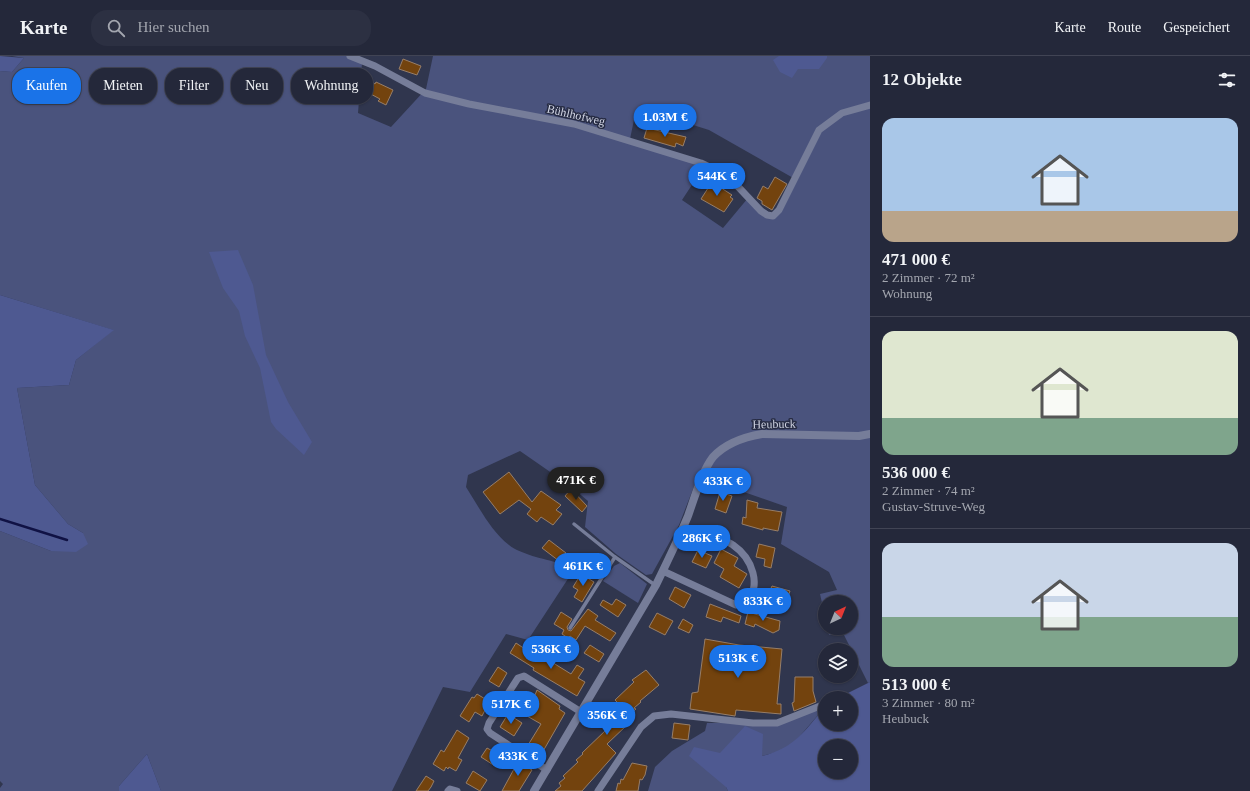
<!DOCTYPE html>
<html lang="de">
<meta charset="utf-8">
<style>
:root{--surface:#24283a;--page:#2c3042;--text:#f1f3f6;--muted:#a3a6af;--line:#414454;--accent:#1a73e8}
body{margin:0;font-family:"Times New Roman",serif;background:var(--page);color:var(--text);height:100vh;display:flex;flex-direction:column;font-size:15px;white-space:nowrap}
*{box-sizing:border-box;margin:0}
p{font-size:13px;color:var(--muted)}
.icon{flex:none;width:22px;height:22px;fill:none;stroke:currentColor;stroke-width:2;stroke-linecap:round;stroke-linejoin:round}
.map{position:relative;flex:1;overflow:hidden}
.side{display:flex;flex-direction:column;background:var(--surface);width:380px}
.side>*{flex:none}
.banner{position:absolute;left:12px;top:12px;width:380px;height:36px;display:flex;gap:8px}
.needle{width:26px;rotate:43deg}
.controls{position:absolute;left:818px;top:539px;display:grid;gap:8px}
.controls a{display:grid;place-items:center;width:40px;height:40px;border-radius:50%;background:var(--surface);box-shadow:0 1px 3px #0004,0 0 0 1px var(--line);font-size:20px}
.price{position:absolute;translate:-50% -34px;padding:0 9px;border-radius:14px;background:var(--accent);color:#fff;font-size:13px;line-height:26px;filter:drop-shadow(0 1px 2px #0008)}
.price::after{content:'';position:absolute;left:50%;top:24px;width:12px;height:9px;margin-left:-6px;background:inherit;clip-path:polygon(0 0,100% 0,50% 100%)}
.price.active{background:#222;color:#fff}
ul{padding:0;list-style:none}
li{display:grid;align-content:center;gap:8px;height:212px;padding:0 12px}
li+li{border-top:1px solid var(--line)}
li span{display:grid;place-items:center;height:124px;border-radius:12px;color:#555}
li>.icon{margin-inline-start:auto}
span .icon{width:72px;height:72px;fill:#fffc;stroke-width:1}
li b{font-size:17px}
h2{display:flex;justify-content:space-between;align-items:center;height:48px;padding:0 12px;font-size:17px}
.pill{padding:0 14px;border-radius:16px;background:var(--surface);box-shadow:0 1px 3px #0004,0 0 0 1px var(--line);font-size:14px;line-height:36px}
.pill.active{background:var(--accent);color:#fff}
header{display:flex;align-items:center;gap:24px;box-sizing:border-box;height:56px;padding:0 20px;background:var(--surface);border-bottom:1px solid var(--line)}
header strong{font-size:19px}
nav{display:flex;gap:22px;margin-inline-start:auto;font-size:14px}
.search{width:280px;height:36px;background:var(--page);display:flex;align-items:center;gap:10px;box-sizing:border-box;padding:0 14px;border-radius:16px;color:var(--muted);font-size:15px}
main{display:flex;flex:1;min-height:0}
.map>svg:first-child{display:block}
.green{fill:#4a537d;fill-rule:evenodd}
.forest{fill:#4e5991;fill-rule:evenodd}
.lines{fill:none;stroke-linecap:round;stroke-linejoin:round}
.stream{stroke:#101244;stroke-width:2.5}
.building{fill:#73430e;stroke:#977e68}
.service{stroke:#767d99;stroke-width:3.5}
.minor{stroke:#767d99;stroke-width:7}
.tertiary{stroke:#767d99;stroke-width:8}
.labels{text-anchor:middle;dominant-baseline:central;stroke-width:3;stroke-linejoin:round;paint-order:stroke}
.street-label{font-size:12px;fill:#d0d4e3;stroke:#272c44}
</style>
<header>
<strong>Karte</strong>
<div class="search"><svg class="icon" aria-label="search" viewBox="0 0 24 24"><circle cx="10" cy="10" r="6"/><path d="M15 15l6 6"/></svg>Hier suchen</div>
<nav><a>Karte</a><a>Route</a><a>Gespeichert</a></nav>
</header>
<main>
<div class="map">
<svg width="870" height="735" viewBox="0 0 870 735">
<rect width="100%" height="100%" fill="#30364e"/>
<g class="green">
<path d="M12,0H350L362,7L358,57L391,71L426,33L433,0H870V626L868,627L844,579H829L828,572H851V546H825V560L820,538L837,534L829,516L781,488L787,451L698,420L679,469L652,518L646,519L616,498L585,471L588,445L569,429L520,395L468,419L466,431C479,451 490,474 509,489C520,498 544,503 559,507L566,500L577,509L528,584L506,578L470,636L443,631L392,735H161L147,698L119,730V735H0V732L3,728L0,725V475L51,495L83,477L68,468L35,429L17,332L69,329L76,304L113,274L0,239V15L12,16L24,2ZM658,58L709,74L795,123L773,159L748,142L723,172L682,144L707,106L630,83L635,59Z"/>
<polygon points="620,507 647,528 638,547 603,525 614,510"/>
<polygon points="825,651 793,688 777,696 762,700 726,731 728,735 648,735 655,711 672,695 705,675 707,667 777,667"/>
</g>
<g class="forest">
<polygon points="0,0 24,2 12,16 0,15"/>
<polygon points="779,0 827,0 827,2 819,13 798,13 792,22 780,16 773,4"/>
<polygon points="238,194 253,229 266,299 288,346 312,386 304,399 276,373 271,366 260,312 245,280 239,255 223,232 209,196"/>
<polygon points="0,239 114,274 76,304 69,329 17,332 35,429 68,468 83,477 88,488 76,496 51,495 0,475"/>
<path d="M870,626V735H728L726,731L689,700L694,691L720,697L745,670L763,678L762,700C795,692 804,675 825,651V668H851V642H838ZM825,690H851V716H825Z"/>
<polygon points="147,698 161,735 119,735 119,730"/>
</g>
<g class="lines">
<polyline class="stream" points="0,463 67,484"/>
</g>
<g class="building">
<polygon points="403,3 421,10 417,19 399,13"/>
<polygon points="372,26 375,28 376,26 393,34 386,49 378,45 380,43 367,36"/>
<polygon points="647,72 686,81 683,90 676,87 675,91 644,82"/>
<polygon points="775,121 787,128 772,154 762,148 762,145 757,142 763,130 768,133"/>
<polygon points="712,126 732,139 730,141 733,143 724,156 701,143"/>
<polygon points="509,416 532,446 541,435 561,449 556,454 562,458 553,469 541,461 537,466 527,458 531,453 519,444 500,458 483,436"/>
<polygon points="571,433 587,450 582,456 565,440"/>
<polygon points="720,436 732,440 726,457 715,453"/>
<polygon points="747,444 758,447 757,452 782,456 778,475 763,472 763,474 742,468 743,461 746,462"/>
<polygon points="549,484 566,497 559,505 542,492"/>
<polygon points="759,488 775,492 771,512 764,510 765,503 756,501"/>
<polygon points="721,493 738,502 734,510 747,518 739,532 720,521 724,513 714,507"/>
<polygon points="698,494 712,500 706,512 692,506"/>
<polygon points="581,518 594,526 582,546 574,541 578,534 573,531"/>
<polygon points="772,530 790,535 784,552 775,548 777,543 768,539"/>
<polygon points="675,531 691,539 684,552 669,543"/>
<polygon points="616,543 626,549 618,561 600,549 603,544 612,549"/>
<polygon points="710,548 741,560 739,567 723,561 721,566 706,561"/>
<polygon points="588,553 598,560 595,564 616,577 610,585 585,570 576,584 570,580 568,582 562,578 564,574 554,568 561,556 572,563 567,571 568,574 571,575"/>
<polygon points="748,556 780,565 779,574 773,577 755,568 754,571 745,568"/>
<polygon points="657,557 673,565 665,579 649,571"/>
<polygon points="683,563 693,569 689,577 678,572"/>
<polygon points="705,583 739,589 782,593 777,648 781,648 781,658 736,654 735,660 690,653 692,637 698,636"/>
<polygon points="516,587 540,603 542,600 571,618 577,609 584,613 578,622 585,626 577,640 533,614 534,612 510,597"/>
<polygon points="590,589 604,598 599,606 584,597"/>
<polygon points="498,611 507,617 499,631 489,625"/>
<polygon points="646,614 659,629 640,645 641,646 634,652 636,653 623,664 627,669 607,688 616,697 582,735 555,735 561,730 559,727 565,722 563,720 578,706 576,704 583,698 582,697 607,673 602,667 620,649 615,644 634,626 632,624"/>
<polygon points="795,621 813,621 813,635 816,646 794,655 792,647 794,646"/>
<polygon points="537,634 560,650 559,653 565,657 542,697 535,693 531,698 525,694 541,668 527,660 531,654 518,646 524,636 535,639"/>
<polygon points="477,638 495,649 489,657 485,654 482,660 475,656 469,666 460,660 472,641 474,642"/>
<polygon points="508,658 522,667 514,680 500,671"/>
<polygon points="674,667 690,669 688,684 672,682"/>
<polygon points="457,674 469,682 458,702 462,704 456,715 449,711 448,713 446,711 444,715 433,708 441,694 444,696"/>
<polygon points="487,692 502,700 495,710 481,701"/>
<polygon points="520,702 527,707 525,710 532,714 519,735 502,735"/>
<polygon points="632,707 647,710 645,719 642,724 640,723 638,735 616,735 618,727 620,728 621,723 623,724"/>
<polygon points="473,715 487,724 480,735 466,727"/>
<polygon points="426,720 434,725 431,731 428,735 416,735"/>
</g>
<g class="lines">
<g class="service">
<polyline points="574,468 615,501 655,529"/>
<polyline points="570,572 615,501"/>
</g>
<g class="minor">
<polyline points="350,0 375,10 425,37 469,48 574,68 701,107 728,120 761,155 767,159 773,160 779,154 819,74 842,57 870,49"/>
<path d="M663,515L736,549L745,548C763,530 752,502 733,489C729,486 723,484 719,482"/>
<polyline points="547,714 490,677 487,673 489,667 518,622 524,620 581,656"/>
<polyline points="448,735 450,733 457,735"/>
<polyline points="598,735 641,671 654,660 671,658 753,667 777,667 825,648"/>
</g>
<path class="tertiary" d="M534,735L656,529C667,506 678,484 688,460C694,443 702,415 713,401C726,387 744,381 762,378L859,380L870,378"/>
</g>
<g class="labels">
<g class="street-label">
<text transform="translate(576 59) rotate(13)">Bühlhofweg</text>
<text transform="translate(774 368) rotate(-1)">Heubuck</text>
</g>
</g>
</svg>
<div class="controls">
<a><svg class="needle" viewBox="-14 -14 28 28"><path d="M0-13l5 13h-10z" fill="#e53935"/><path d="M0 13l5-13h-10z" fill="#a3a6af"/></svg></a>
<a><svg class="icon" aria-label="layers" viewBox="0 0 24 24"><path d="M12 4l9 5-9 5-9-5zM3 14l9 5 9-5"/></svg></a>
<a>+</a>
<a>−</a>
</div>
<b class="price" style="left:665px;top:82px">1.03M €</b>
<b class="price" style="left:717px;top:141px">544K €</b>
<b class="price active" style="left:576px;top:445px">471K €</b>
<b class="price" style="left:723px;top:446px">433K €</b>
<b class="price" style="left:702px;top:503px">286K €</b>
<b class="price" style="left:583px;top:531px">461K €</b>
<b class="price" style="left:763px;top:566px">833K €</b>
<b class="price" style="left:551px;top:614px">536K €</b>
<b class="price" style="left:738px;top:623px">513K €</b>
<b class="price" style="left:511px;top:669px">517K €</b>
<b class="price" style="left:607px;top:680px">356K €</b>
<b class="price" style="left:518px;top:721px">433K €</b>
<div class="banner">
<a class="pill active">Kaufen</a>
<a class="pill">Mieten</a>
<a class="pill">Filter</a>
<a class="pill">Neu</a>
<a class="pill">Wohnung</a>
</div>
</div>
<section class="side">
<h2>12 Objekte<svg class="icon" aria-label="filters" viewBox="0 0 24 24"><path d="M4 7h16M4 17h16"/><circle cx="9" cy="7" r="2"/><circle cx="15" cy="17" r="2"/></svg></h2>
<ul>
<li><span style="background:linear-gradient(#a9c7e8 75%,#b9a48a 0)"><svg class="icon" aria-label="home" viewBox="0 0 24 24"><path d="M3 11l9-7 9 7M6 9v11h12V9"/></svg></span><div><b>471 000 €</b><p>2 Zimmer · 72 m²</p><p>Wohnung</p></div></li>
<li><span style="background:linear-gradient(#dfe7d0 70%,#7fa58c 0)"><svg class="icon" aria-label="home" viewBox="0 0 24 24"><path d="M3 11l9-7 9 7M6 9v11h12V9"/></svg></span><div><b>536 000 €</b><p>2 Zimmer · 74 m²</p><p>Gustav-Struve-Weg</p></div></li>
<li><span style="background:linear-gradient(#c9d6e8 60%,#7fa58c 0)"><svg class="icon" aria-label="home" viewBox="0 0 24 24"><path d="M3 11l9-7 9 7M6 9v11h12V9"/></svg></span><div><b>513 000 €</b><p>3 Zimmer · 80 m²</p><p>Heubuck</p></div></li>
</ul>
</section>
</main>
